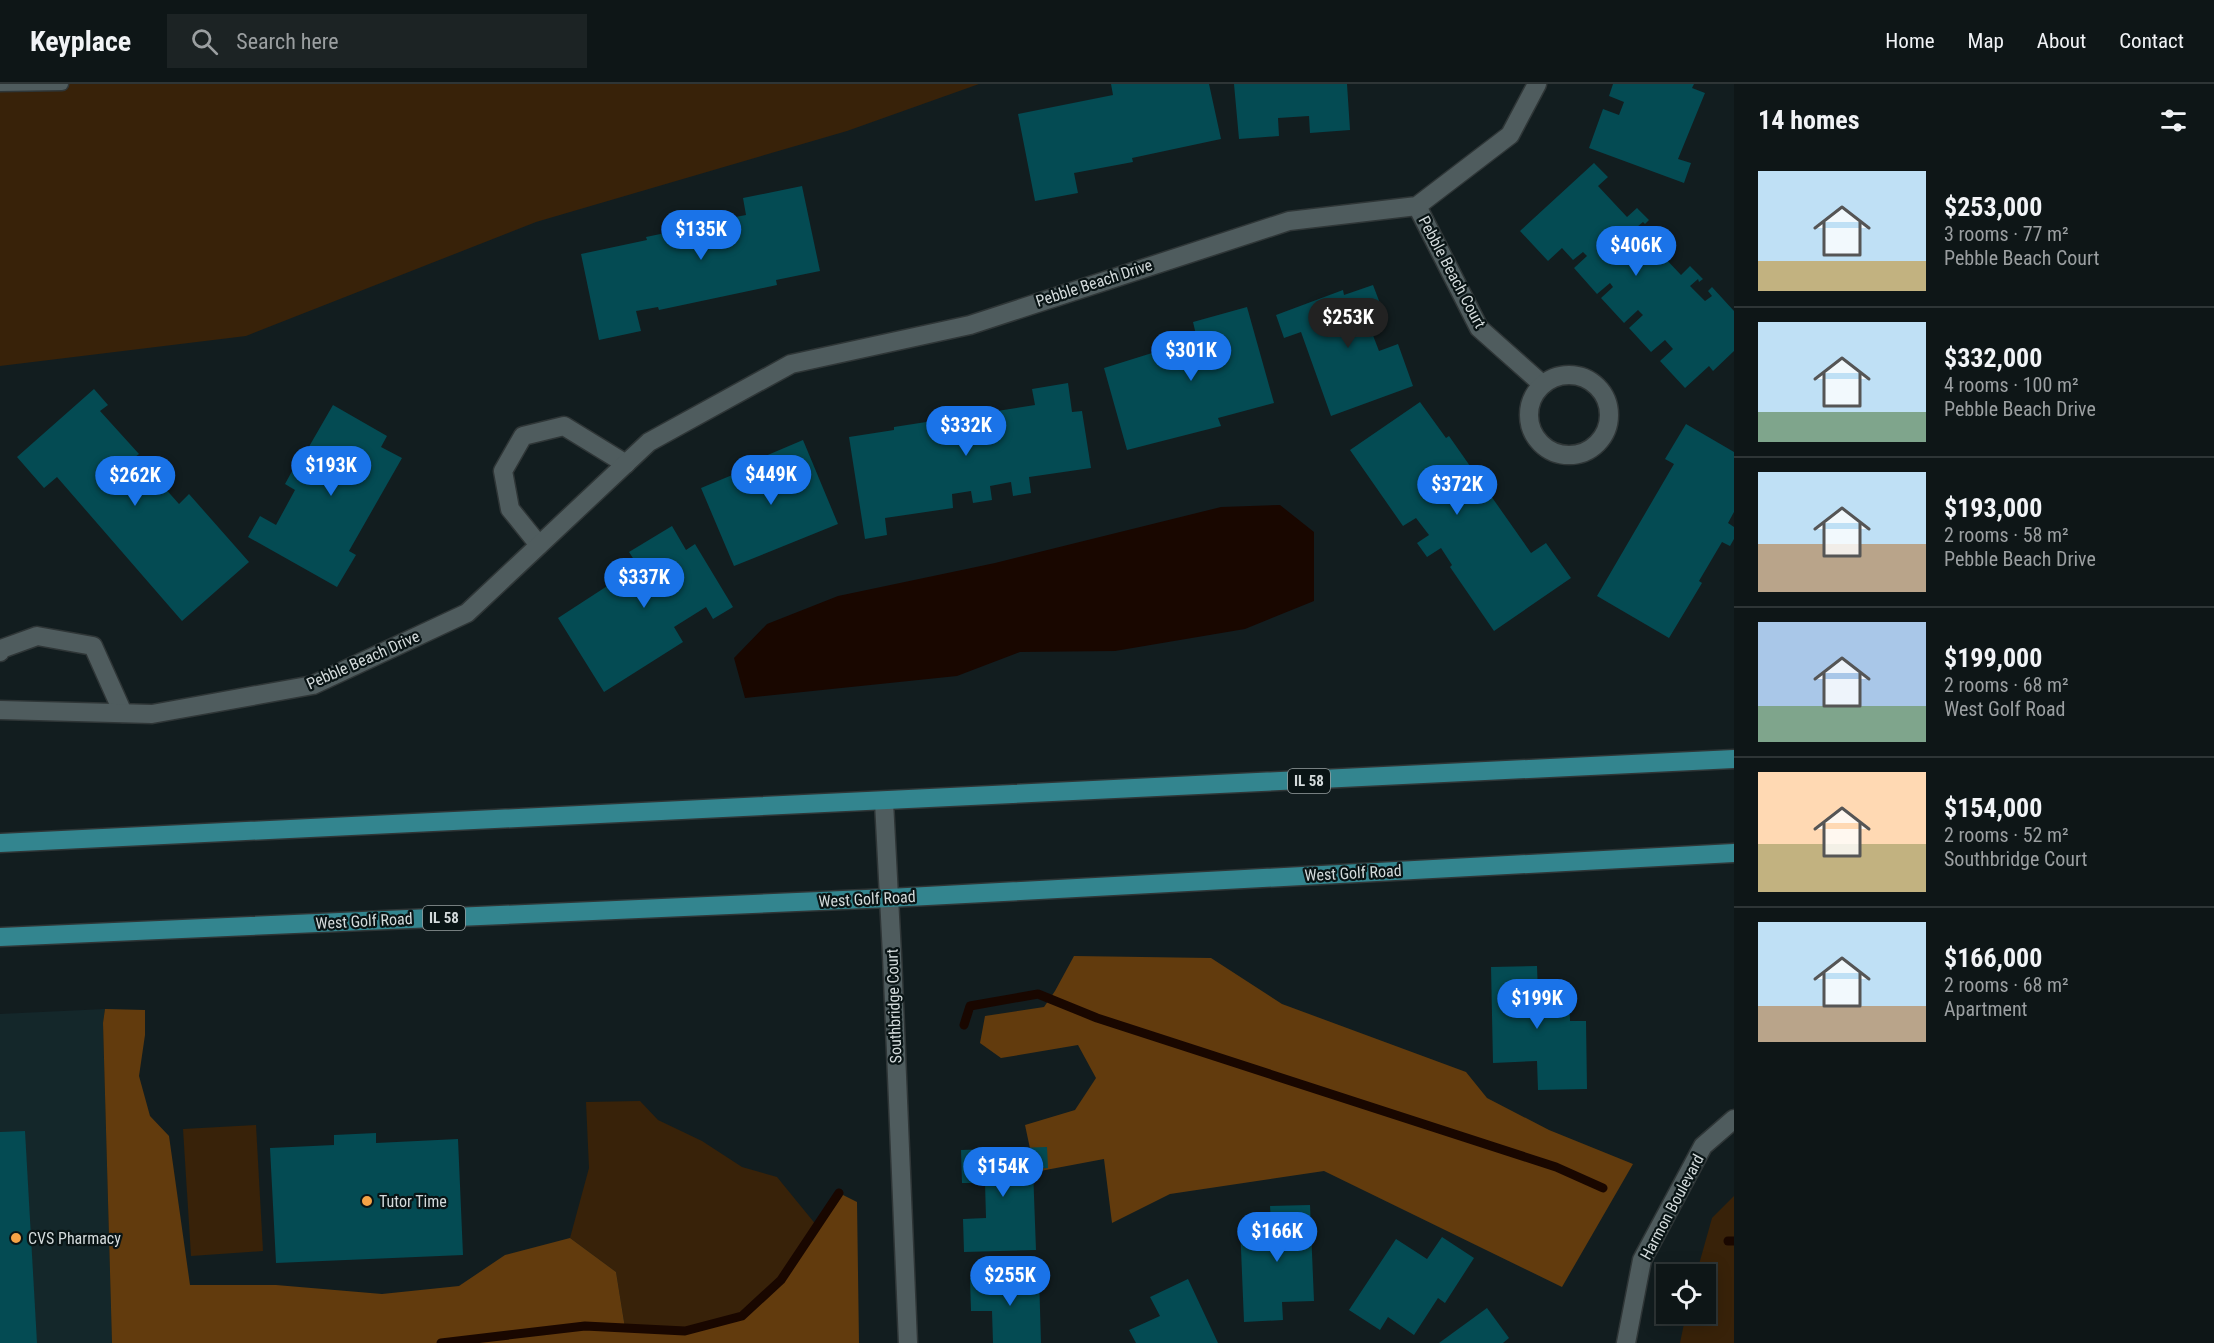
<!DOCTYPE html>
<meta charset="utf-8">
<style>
:root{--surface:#0e1617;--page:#1c2324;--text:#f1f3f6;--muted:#9b9fa1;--line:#2e3536;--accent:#1a73e8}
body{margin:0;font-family:"Roboto Condensed",sans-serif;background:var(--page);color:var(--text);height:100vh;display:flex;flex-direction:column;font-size:22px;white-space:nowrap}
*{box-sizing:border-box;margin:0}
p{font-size:20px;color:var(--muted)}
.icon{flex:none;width:33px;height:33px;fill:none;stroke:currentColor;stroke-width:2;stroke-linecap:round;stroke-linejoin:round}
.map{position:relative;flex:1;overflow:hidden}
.drawer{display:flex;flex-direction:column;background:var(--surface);width:480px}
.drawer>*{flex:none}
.controls{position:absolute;left:1656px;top:1180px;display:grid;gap:12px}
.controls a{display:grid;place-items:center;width:60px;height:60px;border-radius:0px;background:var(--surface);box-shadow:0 3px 15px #0003,0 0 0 2px var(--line);font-size:30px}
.price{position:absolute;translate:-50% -51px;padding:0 14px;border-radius:21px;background:var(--accent);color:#fff;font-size:20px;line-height:39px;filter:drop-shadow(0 2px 3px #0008)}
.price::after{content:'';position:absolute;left:50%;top:36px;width:18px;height:14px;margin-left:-9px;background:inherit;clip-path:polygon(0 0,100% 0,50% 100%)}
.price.active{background:#222;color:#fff}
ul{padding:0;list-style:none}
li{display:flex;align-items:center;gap:18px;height:150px;padding:0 24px}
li+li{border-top:2px solid var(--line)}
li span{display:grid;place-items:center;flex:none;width:168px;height:120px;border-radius:0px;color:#555}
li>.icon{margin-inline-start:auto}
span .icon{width:72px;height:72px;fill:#fffc;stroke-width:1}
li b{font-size:26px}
h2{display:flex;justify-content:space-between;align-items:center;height:72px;padding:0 24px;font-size:26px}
header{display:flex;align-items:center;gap:36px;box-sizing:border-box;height:84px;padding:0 30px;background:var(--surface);border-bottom:2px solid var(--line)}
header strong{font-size:28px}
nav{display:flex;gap:33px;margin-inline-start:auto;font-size:21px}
.search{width:420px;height:54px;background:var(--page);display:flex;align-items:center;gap:15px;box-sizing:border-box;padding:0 21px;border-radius:0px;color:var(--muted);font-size:22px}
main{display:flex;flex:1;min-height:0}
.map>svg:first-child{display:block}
.built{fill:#14272a}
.green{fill:#382209}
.forest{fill:#623b0d}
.water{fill:#190700}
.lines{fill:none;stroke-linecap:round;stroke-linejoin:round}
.stream{stroke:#190700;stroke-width:9}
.building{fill:#044b53}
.lane-casing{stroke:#2f3637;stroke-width:15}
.street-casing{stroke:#2f3637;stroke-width:21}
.primary-casing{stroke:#2f3637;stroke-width:21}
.lane{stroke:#4f5c5e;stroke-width:12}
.street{stroke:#4f5c5e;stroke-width:18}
.primary{stroke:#33858f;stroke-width:18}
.poi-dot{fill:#f5a346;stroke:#091415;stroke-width:2}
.labels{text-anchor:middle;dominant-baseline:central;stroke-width:4.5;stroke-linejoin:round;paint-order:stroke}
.shield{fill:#091415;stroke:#979fa0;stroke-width:1.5}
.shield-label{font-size:15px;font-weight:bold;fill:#d4dbdc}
.street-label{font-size:16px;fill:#d4dbdc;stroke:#091415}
.poi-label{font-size:16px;fill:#d4dbdc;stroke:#091415;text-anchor:start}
</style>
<header>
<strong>Keyplace</strong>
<div class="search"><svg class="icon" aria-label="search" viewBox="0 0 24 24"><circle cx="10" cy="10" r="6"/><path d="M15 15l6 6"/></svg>Search here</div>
<nav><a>Home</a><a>Map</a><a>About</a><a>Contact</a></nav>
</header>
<main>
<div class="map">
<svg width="1734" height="1259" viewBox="0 0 1734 1259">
<rect width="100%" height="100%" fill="#121d1f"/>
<polygon class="built" points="105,925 103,939 112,1259 0,1259 0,930"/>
<g class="green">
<polygon points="0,0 979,0 847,47 536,138 246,252 0,282"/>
<polygon points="640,1017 658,1036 702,1057 742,1083 777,1093 817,1142 781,1196 742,1232 685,1247 625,1244 616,1188 570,1154 589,1084 586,1018"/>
<polygon points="256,1041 263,1167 191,1172 183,1045"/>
<polygon points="1734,1112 1734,1259 1680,1259 1686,1230 1706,1230 1706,1191 1696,1191 1712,1134"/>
</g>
<g class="forest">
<polygon points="1074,872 1211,874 1282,920 1466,988 1487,1014 1549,1046 1633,1080 1562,1203 1324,1087 1170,1110 1112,1139 1104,1075 1035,1088 1025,1041 1075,1026 1096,994 1078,961 1001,974 980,959 985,932 1044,923 1055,907"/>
<polygon points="105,925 145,926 145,951 139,992 150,1032 169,1052 190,1201 276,1201 382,1210 459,1202 505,1171 570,1154 616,1188 625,1244 684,1247 742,1232 781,1196 839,1109 857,1118 859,1259 112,1259 103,939"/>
</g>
<polygon class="water" points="1280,421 1314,448 1314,517 1245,545 1115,567 1020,568 957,592 745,614 734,574 767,540 838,512 995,479 1221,423"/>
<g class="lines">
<g class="stream">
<polyline points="964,941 970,922 1038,910 1097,934 1556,1083 1603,1104"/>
<polyline points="1728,1157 1734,1157"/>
<polyline points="441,1259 585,1242 685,1247 742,1232 781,1196 839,1109"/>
</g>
</g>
<g class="building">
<polygon points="1111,0 1209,0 1221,55 1132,74 1133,78 1074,89 1078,109 1035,117 1018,30 1113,11"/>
<polygon points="1234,0 1347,0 1350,46 1310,49 1309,32 1278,34 1279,52 1239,55"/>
<polygon points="1613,0 1694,0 1692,4 1705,9 1678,75 1691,79 1684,99 1589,64 1603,25 1619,31 1624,18 1609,12"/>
<polygon points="1594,79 1608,93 1598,102 1627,133 1637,124 1649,136 1645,140 1643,138 1637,143 1654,162 1664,153 1676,166 1672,169 1670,166 1663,172 1681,191 1690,182 1703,195 1699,198 1698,195 1690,202 1705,217 1712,212 1708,207 1712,203 1734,227 1734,267 1713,287 1709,282 1685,304 1660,277 1673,265 1665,256 1651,268 1629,244 1643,231 1638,226 1624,239 1601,214 1613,203 1610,199 1597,210 1574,184 1587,172 1583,168 1573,176 1562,164 1548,177 1520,147"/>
<polygon points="802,102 820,187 776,196 777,201 659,226 658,223 636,227 641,247 599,256 581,170 647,156 646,153 670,148 667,134 691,129 694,141 746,131 743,114"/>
<polygon points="1373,201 1386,235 1369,241 1379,267 1398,260 1413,302 1331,332 1301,248 1284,254 1276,231 1343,206 1344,211"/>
<polygon points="1247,223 1274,319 1218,334 1221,342 1127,366 1104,284 1197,255 1193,238"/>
<polygon points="1068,299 1072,328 1082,327 1091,384 1029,393 1031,409 1013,412 1011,398 990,402 992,416 973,419 971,407 952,410 953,424 885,434 887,451 865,455 849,353 894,346 894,343 1035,321 1032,305"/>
<polygon points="94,305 108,321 100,327 139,370 135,373 152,391 163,381 173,393 163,402 179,420 189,410 249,478 182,537 57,393 44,404 17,373"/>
<polygon points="1420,318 1446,354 1449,352 1531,469 1546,459 1571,494 1494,547 1450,483 1452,481 1441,464 1427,473 1417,459 1429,451 1416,434 1403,442 1350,366"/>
<polygon points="333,321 387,352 381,363 402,374 349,467 356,471 337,503 248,453 260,432 276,441 295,406 285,400 297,378 299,380"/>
<polygon points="1686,340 1734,368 1734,428 1728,439 1734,443 1734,455 1730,462 1722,458 1699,497 1702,499 1669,554 1597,512 1674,380 1665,375"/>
<polygon points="803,356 838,440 734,482 701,404 737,389 744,404 771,393 763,373"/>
<polygon points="672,442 686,466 695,460 733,523 713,535 706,523 674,543 683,558 604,608 558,534 638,482 629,468"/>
<polygon points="1537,882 1538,910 1569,910 1570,937 1586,937 1587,1005 1538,1006 1537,977 1493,979 1491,883"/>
<polygon points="25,1047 37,1259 0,1259 0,1048"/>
<polygon points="376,1049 376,1059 458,1055 463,1171 276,1179 270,1064 334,1061 334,1051"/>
<polygon points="1047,1063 1048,1084 1033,1085 1036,1166 964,1168 963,1135 986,1134 985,1099 962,1099 961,1066"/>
<polygon points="1310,1121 1314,1217 1282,1218 1283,1236 1244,1238 1240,1141 1271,1139 1270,1122"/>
<polygon points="1442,1153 1474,1174 1445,1219 1438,1214 1414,1251 1388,1233 1380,1246 1349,1226 1396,1155 1427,1175"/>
<polygon points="1039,1192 1041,1259 993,1259 992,1227 971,1227 970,1194"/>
<polygon points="1188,1195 1218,1259 1136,1259 1129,1246 1160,1232 1150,1213"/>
<polygon points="1487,1224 1509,1254 1503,1259 1439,1259"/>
</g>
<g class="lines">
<g class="lane-casing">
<polyline id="lane" points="0,1 62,0"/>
</g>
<g class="street-casing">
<g id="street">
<polyline points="1417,122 1479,244 1542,300"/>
<circle cx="1569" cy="331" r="40"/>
<polyline points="539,461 510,425 503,387 523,352 564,342 626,380"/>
<polyline points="0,568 1,565 37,552 93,562 123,629"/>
<polyline points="0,626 152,630 313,601 467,529 649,358 791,280 970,241 1289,137 1417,122 1510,51 1537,0"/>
<polyline points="884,718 892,871 908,1259"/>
<polyline points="1626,1259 1642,1176 1703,1062 1734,1035"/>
</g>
</g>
<g class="primary-casing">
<g id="primary">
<polyline points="0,759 1734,675"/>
<polyline points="0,853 889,814 1734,769"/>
</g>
</g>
<use href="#lane" class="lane"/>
<use href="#street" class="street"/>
<use href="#primary" class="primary"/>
</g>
<g class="poi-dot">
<circle cx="367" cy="1117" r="6"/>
<circle cx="16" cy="1154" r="6"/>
</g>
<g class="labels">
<g class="shield">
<rect x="1288" y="685" width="42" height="24" rx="4.5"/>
<rect x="423" y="822" width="42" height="24" rx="4.5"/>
</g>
<g class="shield-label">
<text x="1309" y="697">IL 58</text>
<text x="444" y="834">IL 58</text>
</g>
<g class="street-label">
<text transform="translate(1452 188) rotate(62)">Pebble Beach Court</text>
<text transform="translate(1094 199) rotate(-18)">Pebble Beach Drive</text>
<text transform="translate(363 576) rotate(-24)">Pebble Beach Drive</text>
<text transform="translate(1353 789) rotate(-3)">West Golf Road</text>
<text transform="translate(867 815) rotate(-3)">West Golf Road</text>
<text transform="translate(364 837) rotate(-3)">West Golf Road</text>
<text transform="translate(894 922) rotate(-92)">Southbridge Court</text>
<text transform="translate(1672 1123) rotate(-62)">Harmon Boulevard</text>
</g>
<g class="poi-label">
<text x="379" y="1117">Tutor Time</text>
<text x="28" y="1154">CVS Pharmacy</text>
</g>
</g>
</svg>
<div class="controls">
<a><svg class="icon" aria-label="locate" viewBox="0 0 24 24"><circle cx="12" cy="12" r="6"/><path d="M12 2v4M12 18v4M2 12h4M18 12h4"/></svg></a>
</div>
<b class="price" style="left:701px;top:177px">$135K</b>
<b class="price" style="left:1636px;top:193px">$406K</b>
<b class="price active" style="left:1348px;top:265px">$253K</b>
<b class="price" style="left:1191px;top:298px">$301K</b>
<b class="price" style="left:966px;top:373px">$332K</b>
<b class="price" style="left:331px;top:413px">$193K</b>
<b class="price" style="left:771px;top:422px">$449K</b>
<b class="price" style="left:135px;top:423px">$262K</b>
<b class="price" style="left:1457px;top:432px">$372K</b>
<b class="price" style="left:644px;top:525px">$337K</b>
<b class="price" style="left:1537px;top:946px">$199K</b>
<b class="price" style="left:1003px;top:1114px">$154K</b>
<b class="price" style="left:1277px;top:1179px">$166K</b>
<b class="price" style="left:1010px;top:1223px">$255K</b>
</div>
<section class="drawer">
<h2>14 homes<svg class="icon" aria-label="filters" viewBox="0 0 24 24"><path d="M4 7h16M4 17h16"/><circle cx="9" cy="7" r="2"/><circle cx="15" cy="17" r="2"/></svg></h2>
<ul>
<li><span style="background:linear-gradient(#bfe0f5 75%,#c2b280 0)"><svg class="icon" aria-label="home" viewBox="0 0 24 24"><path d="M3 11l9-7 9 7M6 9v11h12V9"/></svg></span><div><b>$253,000</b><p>3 rooms · 77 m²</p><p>Pebble Beach Court</p></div></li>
<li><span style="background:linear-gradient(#bfe0f5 75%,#7fa58c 0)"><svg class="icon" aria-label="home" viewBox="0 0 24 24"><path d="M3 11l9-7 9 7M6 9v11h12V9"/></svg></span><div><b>$332,000</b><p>4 rooms · 100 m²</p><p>Pebble Beach Drive</p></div></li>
<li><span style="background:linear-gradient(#bfe0f5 60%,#b9a48a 0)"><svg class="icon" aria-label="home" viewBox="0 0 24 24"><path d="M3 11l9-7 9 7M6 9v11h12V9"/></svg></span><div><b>$193,000</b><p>2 rooms · 58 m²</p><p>Pebble Beach Drive</p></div></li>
<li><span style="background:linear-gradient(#a9c7e8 70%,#7fa58c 0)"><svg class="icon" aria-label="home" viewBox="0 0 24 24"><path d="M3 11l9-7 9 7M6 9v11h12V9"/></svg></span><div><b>$199,000</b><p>2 rooms · 68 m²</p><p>West Golf Road</p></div></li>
<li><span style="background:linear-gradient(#ffd9b3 60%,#c2b280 0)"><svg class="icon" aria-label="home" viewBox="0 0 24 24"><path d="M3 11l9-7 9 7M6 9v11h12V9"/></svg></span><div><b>$154,000</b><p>2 rooms · 52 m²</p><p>Southbridge Court</p></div></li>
<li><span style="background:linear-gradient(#bfe0f5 70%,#b9a48a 0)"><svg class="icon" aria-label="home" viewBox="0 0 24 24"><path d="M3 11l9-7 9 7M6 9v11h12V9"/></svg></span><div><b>$166,000</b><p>2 rooms · 68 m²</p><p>Apartment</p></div></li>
</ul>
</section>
</main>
